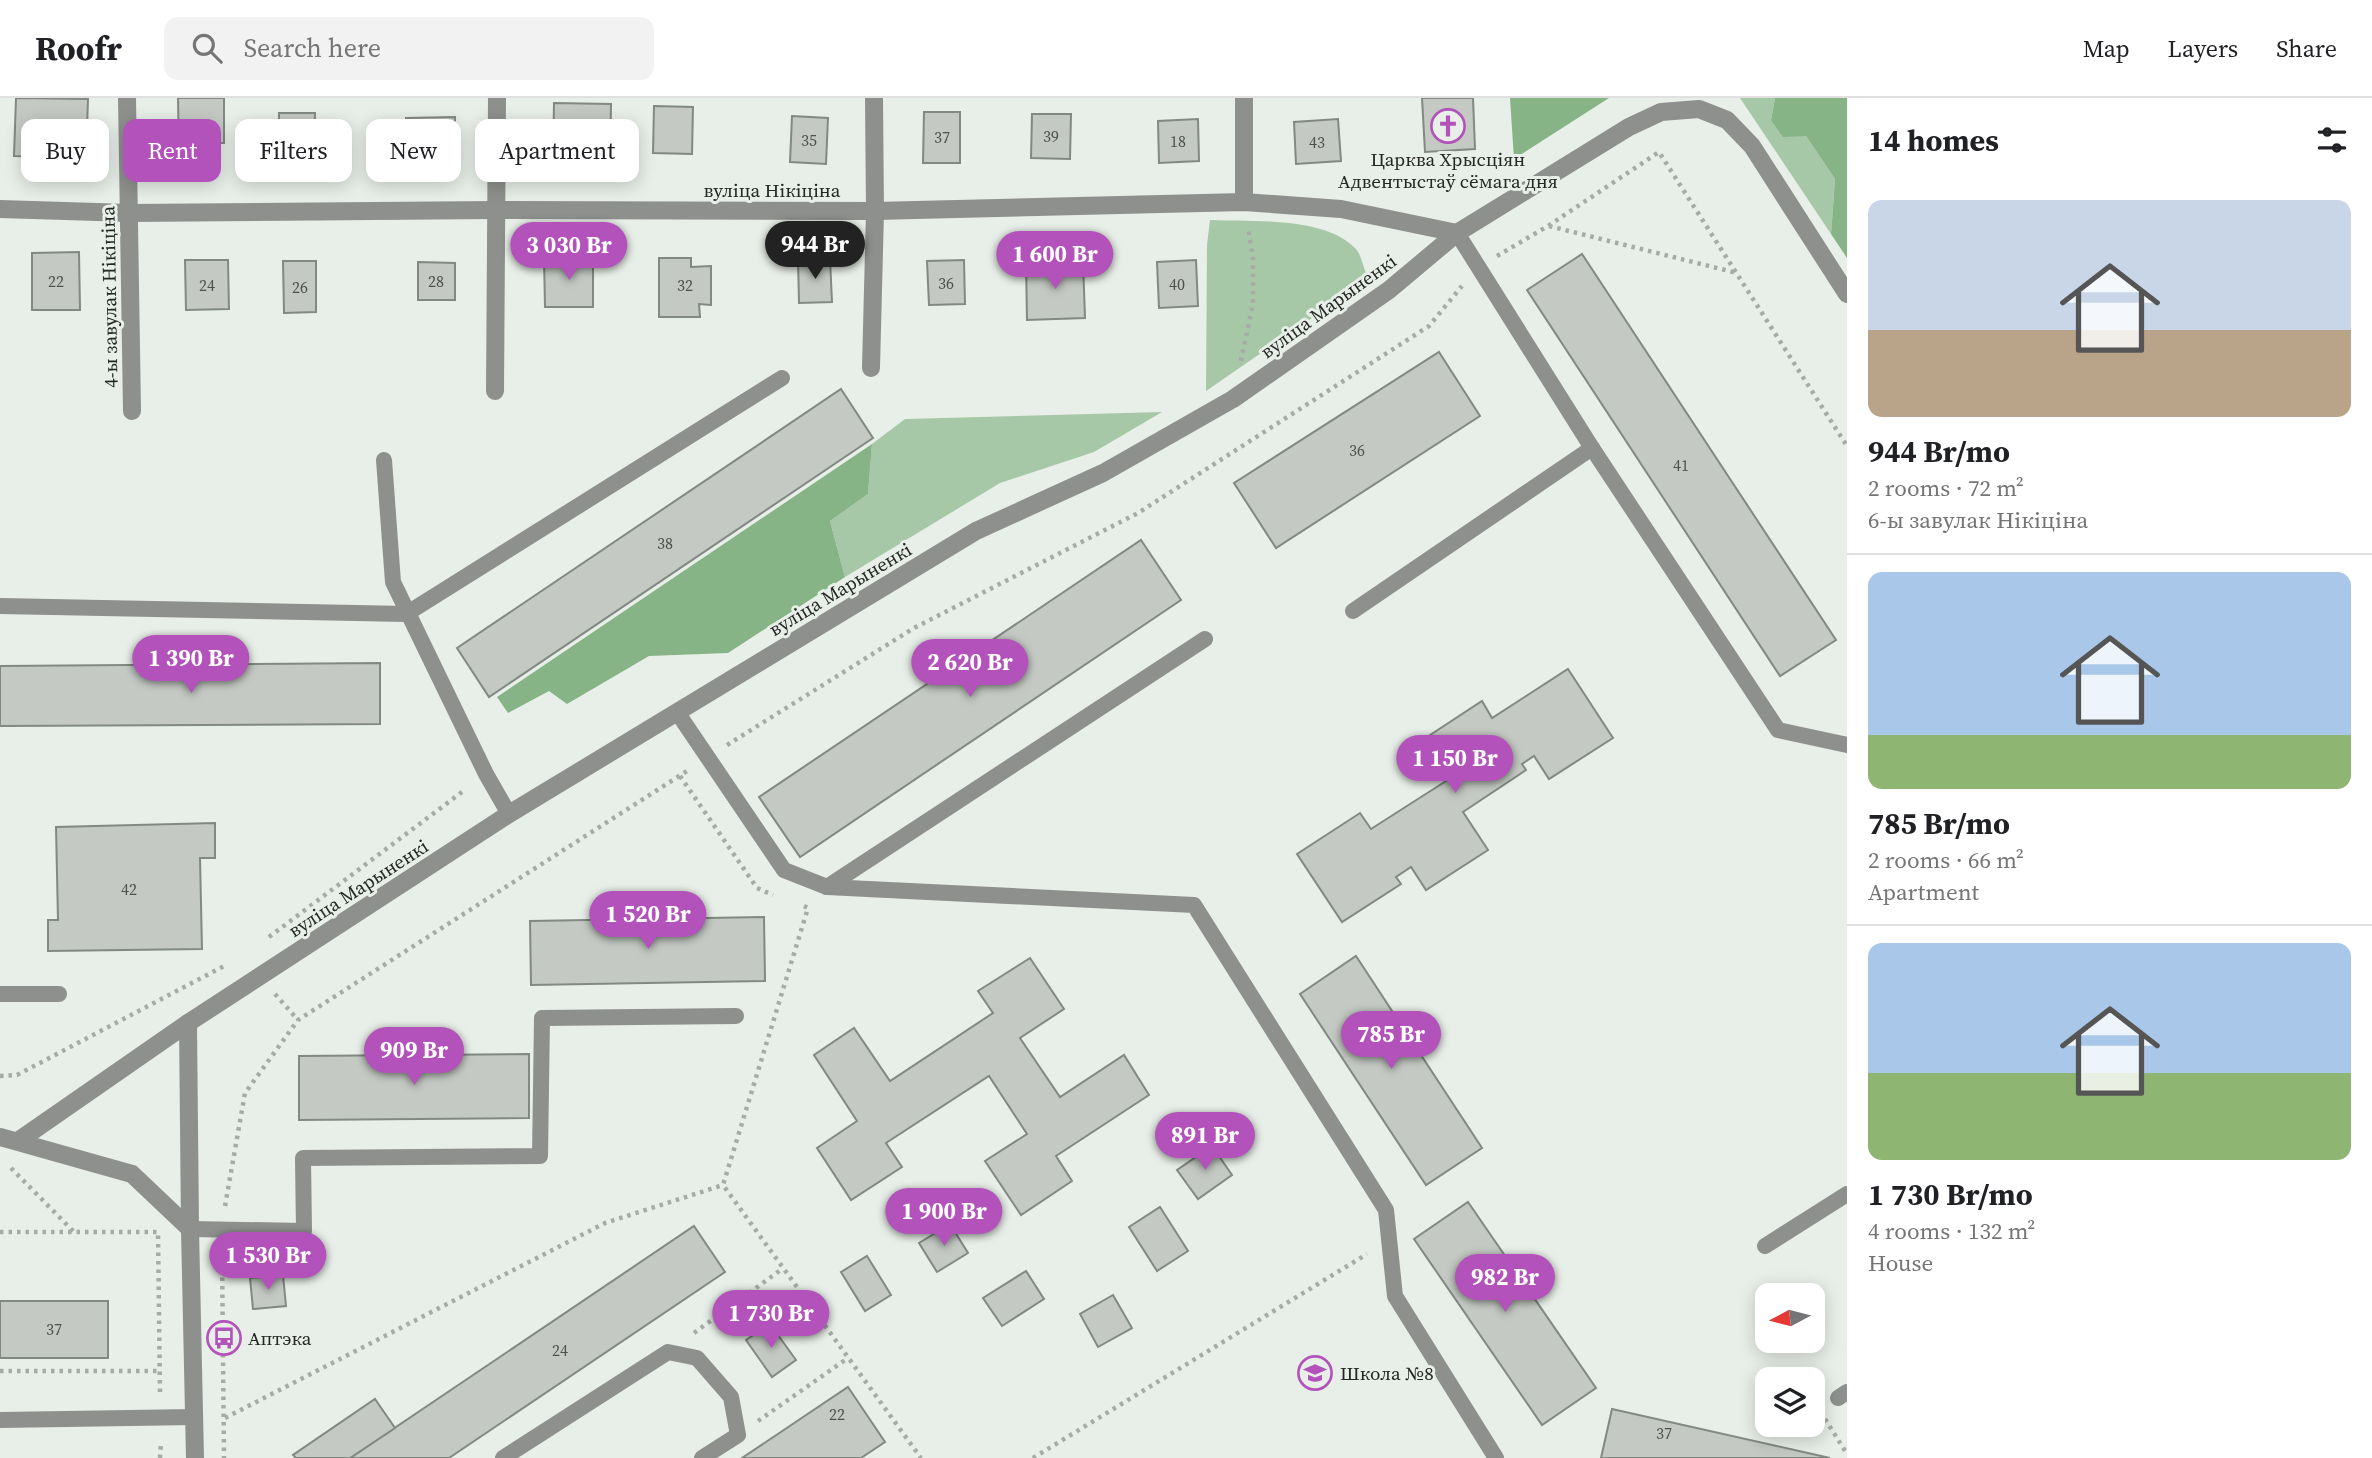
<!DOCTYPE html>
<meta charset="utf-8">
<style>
:root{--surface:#fff;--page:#f2f2f2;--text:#202124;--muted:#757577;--line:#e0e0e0;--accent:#b252ba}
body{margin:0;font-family:"Source Serif 4",serif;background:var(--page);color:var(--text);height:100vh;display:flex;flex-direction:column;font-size:26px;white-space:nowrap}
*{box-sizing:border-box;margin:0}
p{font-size:23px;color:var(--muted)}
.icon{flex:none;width:38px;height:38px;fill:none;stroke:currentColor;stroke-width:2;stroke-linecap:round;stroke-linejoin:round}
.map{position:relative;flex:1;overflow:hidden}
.sheet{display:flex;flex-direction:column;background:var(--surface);width:525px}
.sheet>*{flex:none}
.hud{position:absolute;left:21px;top:21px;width:665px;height:63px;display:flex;gap:14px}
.needle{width:46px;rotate:263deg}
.fabs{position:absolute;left:1755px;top:1185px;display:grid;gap:14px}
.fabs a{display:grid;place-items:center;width:70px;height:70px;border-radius:14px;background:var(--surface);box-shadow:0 4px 18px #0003;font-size:35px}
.price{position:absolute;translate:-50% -60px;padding:0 16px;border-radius:24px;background:var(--accent);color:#fff;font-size:23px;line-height:46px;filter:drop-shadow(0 2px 4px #0008)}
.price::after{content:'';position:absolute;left:50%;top:42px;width:21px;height:16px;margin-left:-10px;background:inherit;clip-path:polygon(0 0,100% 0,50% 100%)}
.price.active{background:#222;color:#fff}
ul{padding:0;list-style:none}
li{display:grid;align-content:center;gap:14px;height:371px;padding:0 21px}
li+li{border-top:2px solid var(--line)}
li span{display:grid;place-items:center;height:217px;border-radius:14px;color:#555}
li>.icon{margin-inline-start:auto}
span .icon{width:126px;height:126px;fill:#fffc;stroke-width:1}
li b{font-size:30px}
h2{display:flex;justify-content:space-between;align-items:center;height:84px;padding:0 21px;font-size:30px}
.pill{padding:0 24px;border-radius:14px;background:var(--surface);box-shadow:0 4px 18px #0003;font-size:24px;line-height:63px}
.pill.active{background:var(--accent);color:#fff}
header{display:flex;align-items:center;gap:42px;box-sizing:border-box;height:98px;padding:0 35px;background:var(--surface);border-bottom:2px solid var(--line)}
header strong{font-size:33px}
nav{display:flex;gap:38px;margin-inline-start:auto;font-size:24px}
.search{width:490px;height:63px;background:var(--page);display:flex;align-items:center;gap:18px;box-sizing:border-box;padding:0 24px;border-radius:14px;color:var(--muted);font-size:26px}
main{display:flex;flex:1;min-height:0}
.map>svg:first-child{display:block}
.green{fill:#a7c8a6}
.forest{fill:#86b486}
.building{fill:#c4cac3;stroke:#828882;stroke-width:2}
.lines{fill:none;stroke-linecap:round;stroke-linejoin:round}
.path{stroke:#a6aba6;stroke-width:4.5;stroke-dasharray:3.5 5;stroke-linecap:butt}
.service{stroke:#8e908d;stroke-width:16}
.minor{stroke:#8e908d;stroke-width:18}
.tertiary{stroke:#8e908d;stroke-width:18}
.labels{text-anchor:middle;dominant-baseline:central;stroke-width:6;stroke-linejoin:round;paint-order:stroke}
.number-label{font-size:16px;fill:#4d504c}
.poi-label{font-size:19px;fill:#252725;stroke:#e8eee8;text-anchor:start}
.street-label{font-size:19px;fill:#252725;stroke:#e8eee8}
</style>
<header>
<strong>Roofr</strong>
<div class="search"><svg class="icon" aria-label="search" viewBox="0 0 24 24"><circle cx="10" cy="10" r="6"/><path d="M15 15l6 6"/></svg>Search here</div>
<nav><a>Map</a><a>Layers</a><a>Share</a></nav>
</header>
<main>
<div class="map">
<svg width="1847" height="1360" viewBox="0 0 1847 1360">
<rect width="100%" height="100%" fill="#e8eee8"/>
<g class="green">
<polygon points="1740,0 1775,0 1771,22 1806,38 1835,81 1831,136"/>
<path d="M1210,122C1253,124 1325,118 1356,151C1361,157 1363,168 1366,175L1360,187L1206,293L1207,147Z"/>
<polygon points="1162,314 1094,354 1000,385 845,479 830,423 868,396 872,346 905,321"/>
</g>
<g class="forest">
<polygon points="1510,0 1609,0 1514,61"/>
<polygon points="1775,0 1847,0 1847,160 1831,136 1835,81 1806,38 1783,39 1771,22"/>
<polygon points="872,346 868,396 830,423 845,479 728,555 649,558 567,606 549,593 508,615 497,599"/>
</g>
<g class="building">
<polygon points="16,0 88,1 86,60 14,58"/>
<polygon points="178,0 224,0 224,45 213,45 213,60 179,60"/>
<polygon points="1422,0 1473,0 1475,51 1425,54"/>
<polygon points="554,5 611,6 610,65 553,64"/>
<polygon points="654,8 693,9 692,56 653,55"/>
<polygon points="924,14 960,14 960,65 923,65"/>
<polygon points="279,15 315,15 314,57 279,57"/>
<polygon points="1032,16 1071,16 1070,61 1031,60"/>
<polygon points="792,18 828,20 826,66 790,64"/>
<polygon points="455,19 455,60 406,61 406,20"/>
<polygon points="1198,21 1199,63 1159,65 1158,23"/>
<polygon points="1338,21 1341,63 1296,66 1294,24"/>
<polygon points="79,154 80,212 32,212 32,155"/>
<polygon points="1582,156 1836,542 1780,578 1527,192"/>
<polygon points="544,159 593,159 593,209 545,209"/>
<polygon points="659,160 691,160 691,169 711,168 711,207 699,206 700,219 659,219"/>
<polygon points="830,161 832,204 799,205 798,162"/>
<polygon points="185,162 228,162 229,211 186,212"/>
<polygon points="964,162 965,206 929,207 927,163"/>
<polygon points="1196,162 1198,208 1159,210 1157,164"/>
<polygon points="283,163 316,163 316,214 284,215"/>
<polygon points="1083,163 1085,220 1027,222 1026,165"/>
<polygon points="418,164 455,165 455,202 418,202"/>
<polygon points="1439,254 1480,318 1276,450 1234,385"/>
<polygon points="841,291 873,340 489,599 457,550"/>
<polygon points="1141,442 1181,502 800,759 759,699"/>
<polygon points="380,565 380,626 0,628 0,568"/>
<polygon points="1568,571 1613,640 1549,681 1534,658 1522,666 1526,672 1463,714 1488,752 1426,792 1411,769 1396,779 1401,786 1342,824 1297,756 1360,715 1371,731 1446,683 1421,643 1482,603 1492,620"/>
<polygon points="215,725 215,760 200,760 202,851 48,853 48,822 58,822 56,729"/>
<polygon points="764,819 765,883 531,887 530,823"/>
<polygon points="1356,858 1482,1050 1426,1087 1300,896"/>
<polygon points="1030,860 1064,911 1020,940 1060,999 1124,957 1149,997 1056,1058 1072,1083 1021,1117 985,1063 1027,1036 989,978 886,1045 902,1069 851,1102 817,1050 857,1023 814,957 854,930 890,983 993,915 978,893"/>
<polygon points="529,956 529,1020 299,1022 299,958"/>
<polygon points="1212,1048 1232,1077 1198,1101 1177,1072"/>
<polygon points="1468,1104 1596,1290 1542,1327 1414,1141"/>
<polygon points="1160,1109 1188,1153 1157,1173 1129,1129"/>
<polygon points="950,1126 968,1155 937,1174 919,1145"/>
<polygon points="694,1128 725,1174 449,1360 350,1360"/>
<polygon points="867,1158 891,1197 865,1213 841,1174"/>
<polygon points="1026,1173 1044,1201 1002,1228 983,1200"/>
<polygon points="283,1177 286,1208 253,1211 250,1180"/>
<polygon points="1113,1197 1132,1230 1098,1249 1080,1216"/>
<rect x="0" y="1203" width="108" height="57"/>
<polygon points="770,1226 796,1262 772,1279 746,1242"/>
<polygon points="848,1289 885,1344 861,1360 742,1360"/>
<polygon points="375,1301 395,1330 350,1360 296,1360 293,1357"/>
<polygon points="1612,1311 1830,1360 1601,1360"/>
</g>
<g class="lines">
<g class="path">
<polyline points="1549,128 1737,175"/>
<polyline points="1497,158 1548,128 1659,54 1847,348"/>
<polyline points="1241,263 1253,205 1253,160 1248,129"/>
<polyline points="727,647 914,530 1138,415 1429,228 1462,188"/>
<polyline points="680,678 757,790 773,797"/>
<polyline points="804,808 808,810 723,1087 921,1360"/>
<polyline points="269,839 466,691"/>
<polyline points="275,896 298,922"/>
<polyline points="0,978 17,977 226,867"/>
<polyline points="11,1070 74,1134"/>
<polyline points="225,1108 245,995 298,922 687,673"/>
<polyline points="0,1134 158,1134 160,1296"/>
<polyline points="222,1154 224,1360"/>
<polyline points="694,1235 782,1171"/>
<polyline points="0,1273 159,1273"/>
<polyline points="225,1320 605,1125 723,1087"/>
<polyline points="1825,1321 1847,1356"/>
<polyline points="758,1323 848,1260"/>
<polyline points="160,1360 161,1344"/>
<polyline points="1033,1360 1367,1156"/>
</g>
<g class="service">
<polyline points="1457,135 1592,350 1778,632 1847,647"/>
<polyline points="384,362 393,484 486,676 509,716"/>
<polyline points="0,508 406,516 782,280"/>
<polyline points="1353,513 1592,350"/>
<polyline points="677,614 784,772 827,789 1194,807 1386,1112 1395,1198 1496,1360"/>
<polyline points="827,789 1205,541"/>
<polyline points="0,896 59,896"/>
<polyline points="190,1131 304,1133 303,1060 540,1058 542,920 736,918"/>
<polyline points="1765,1148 1847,1096"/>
<polyline points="1838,1300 1847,1294"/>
<polyline points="0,1322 195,1319"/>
<polyline points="503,1360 668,1254 697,1260 731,1299 738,1337 702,1360"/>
</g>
<g class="minor">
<polyline points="127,0 132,313"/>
<polyline points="1244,104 1244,0"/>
<polyline points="0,111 129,115 496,112 875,113 1244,104 1341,111 1457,135"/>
<polyline points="871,270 875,113 874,0"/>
<polyline points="495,293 497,0"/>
<polyline points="188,925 190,1131"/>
<polyline points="18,1043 188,925 509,716 976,433 1103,375 1233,301 1389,192 1457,135 1629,29 1661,14 1699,11 1727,22 1752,48 1847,196"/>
</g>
<polyline class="tertiary" points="0,1039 132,1076 190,1131 195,1360"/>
</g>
<defs>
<g id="church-ring" transform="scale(1.75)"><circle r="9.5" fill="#e8eee8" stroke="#b252ba" stroke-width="1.5"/><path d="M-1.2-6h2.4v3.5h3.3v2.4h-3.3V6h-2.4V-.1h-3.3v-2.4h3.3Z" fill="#b252ba"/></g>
<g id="bus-ring" transform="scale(1.75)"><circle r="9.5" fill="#e8eee8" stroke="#b252ba" stroke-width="1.5"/><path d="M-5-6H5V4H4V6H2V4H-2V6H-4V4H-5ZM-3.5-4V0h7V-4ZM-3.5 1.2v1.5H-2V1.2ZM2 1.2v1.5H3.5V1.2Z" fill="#b252ba"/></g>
<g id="school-ring" transform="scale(1.75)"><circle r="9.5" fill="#e8eee8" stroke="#b252ba" stroke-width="1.5"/><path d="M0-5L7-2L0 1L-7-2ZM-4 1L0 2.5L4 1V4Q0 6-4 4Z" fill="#b252ba"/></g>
</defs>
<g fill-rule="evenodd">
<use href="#church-ring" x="1448" y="28"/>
<use href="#bus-ring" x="224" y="1240"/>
<use href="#school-ring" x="1315" y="1275"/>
</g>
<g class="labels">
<g class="number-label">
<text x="1051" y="38">39</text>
<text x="942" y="39">37</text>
<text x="809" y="42">35</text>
<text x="1178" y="43">18</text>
<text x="1317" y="44">43</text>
<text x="56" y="183">22</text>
<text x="436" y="183">28</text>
<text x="946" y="185">36</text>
<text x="1177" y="186">40</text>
<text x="207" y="187">24</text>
<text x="685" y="187">32</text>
<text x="300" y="189">26</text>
<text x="1357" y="352">36</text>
<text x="1681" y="367">41</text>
<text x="665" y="445">38</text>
<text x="129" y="791">42</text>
<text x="54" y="1231">37</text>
<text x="560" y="1252">24</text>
<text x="837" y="1316">22</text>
<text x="1664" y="1335">37</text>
</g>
<g class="poi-label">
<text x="1448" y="61" text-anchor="middle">Царква Хрысціян<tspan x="1448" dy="22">Адвентыстаў сёмага дня</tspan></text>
<text x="248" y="1240">Аптэка</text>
<text x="1340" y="1275">Школа №8</text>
</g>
<g class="street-label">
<text x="772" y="92">вуліца Нікіціна</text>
<text transform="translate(109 199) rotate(-91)">4-ы завулак Нікіціна</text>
<text transform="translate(1328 208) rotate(-36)">вуліца Марыненкі</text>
<text transform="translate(840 491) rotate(-31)">вуліца Марыненкі</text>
<text transform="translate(358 790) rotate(-33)">вуліца Марыненкі</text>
</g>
</g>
</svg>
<div class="fabs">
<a><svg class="needle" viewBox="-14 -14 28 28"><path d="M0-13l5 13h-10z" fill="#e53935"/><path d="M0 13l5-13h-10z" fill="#757577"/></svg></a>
<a><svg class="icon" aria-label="layers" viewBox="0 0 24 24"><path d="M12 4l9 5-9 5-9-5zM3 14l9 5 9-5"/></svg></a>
</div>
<b class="price active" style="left:815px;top:183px">944 Br</b>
<b class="price" style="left:569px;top:184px">3 030 Br</b>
<b class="price" style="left:1055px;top:193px">1 600 Br</b>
<b class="price" style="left:191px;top:597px">1 390 Br</b>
<b class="price" style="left:970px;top:601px">2 620 Br</b>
<b class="price" style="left:1455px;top:697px">1 150 Br</b>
<b class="price" style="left:648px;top:853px">1 520 Br</b>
<b class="price" style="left:1391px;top:973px">785 Br</b>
<b class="price" style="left:414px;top:989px">909 Br</b>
<b class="price" style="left:1205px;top:1074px">891 Br</b>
<b class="price" style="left:944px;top:1150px">1 900 Br</b>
<b class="price" style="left:268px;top:1194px">1 530 Br</b>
<b class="price" style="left:1505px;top:1216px">982 Br</b>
<b class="price" style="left:771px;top:1252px">1 730 Br</b>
<div class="hud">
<a class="pill">Buy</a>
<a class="pill active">Rent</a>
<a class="pill">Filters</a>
<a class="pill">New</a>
<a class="pill">Apartment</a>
</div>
</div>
<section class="sheet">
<h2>14 homes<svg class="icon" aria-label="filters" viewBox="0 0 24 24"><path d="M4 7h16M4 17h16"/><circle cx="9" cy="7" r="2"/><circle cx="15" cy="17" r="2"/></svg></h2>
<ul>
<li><span style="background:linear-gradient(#c9d6e8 60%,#b9a48a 0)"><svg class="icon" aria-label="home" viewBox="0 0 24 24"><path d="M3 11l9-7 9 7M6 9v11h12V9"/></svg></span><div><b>944 Br/mo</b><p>2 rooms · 72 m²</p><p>6-ы завулак Нікіціна</p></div></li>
<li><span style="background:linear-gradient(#a9c7e8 75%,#8fb573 0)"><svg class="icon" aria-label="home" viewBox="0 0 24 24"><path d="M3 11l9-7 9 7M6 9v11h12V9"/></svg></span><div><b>785 Br/mo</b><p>2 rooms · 66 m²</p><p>Apartment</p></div></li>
<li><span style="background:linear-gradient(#a9c7e8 60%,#8fb573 0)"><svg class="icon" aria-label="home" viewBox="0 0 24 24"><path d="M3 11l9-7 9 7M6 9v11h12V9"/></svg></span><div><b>1 730 Br/mo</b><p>4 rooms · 132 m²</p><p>House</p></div></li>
</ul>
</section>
</main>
